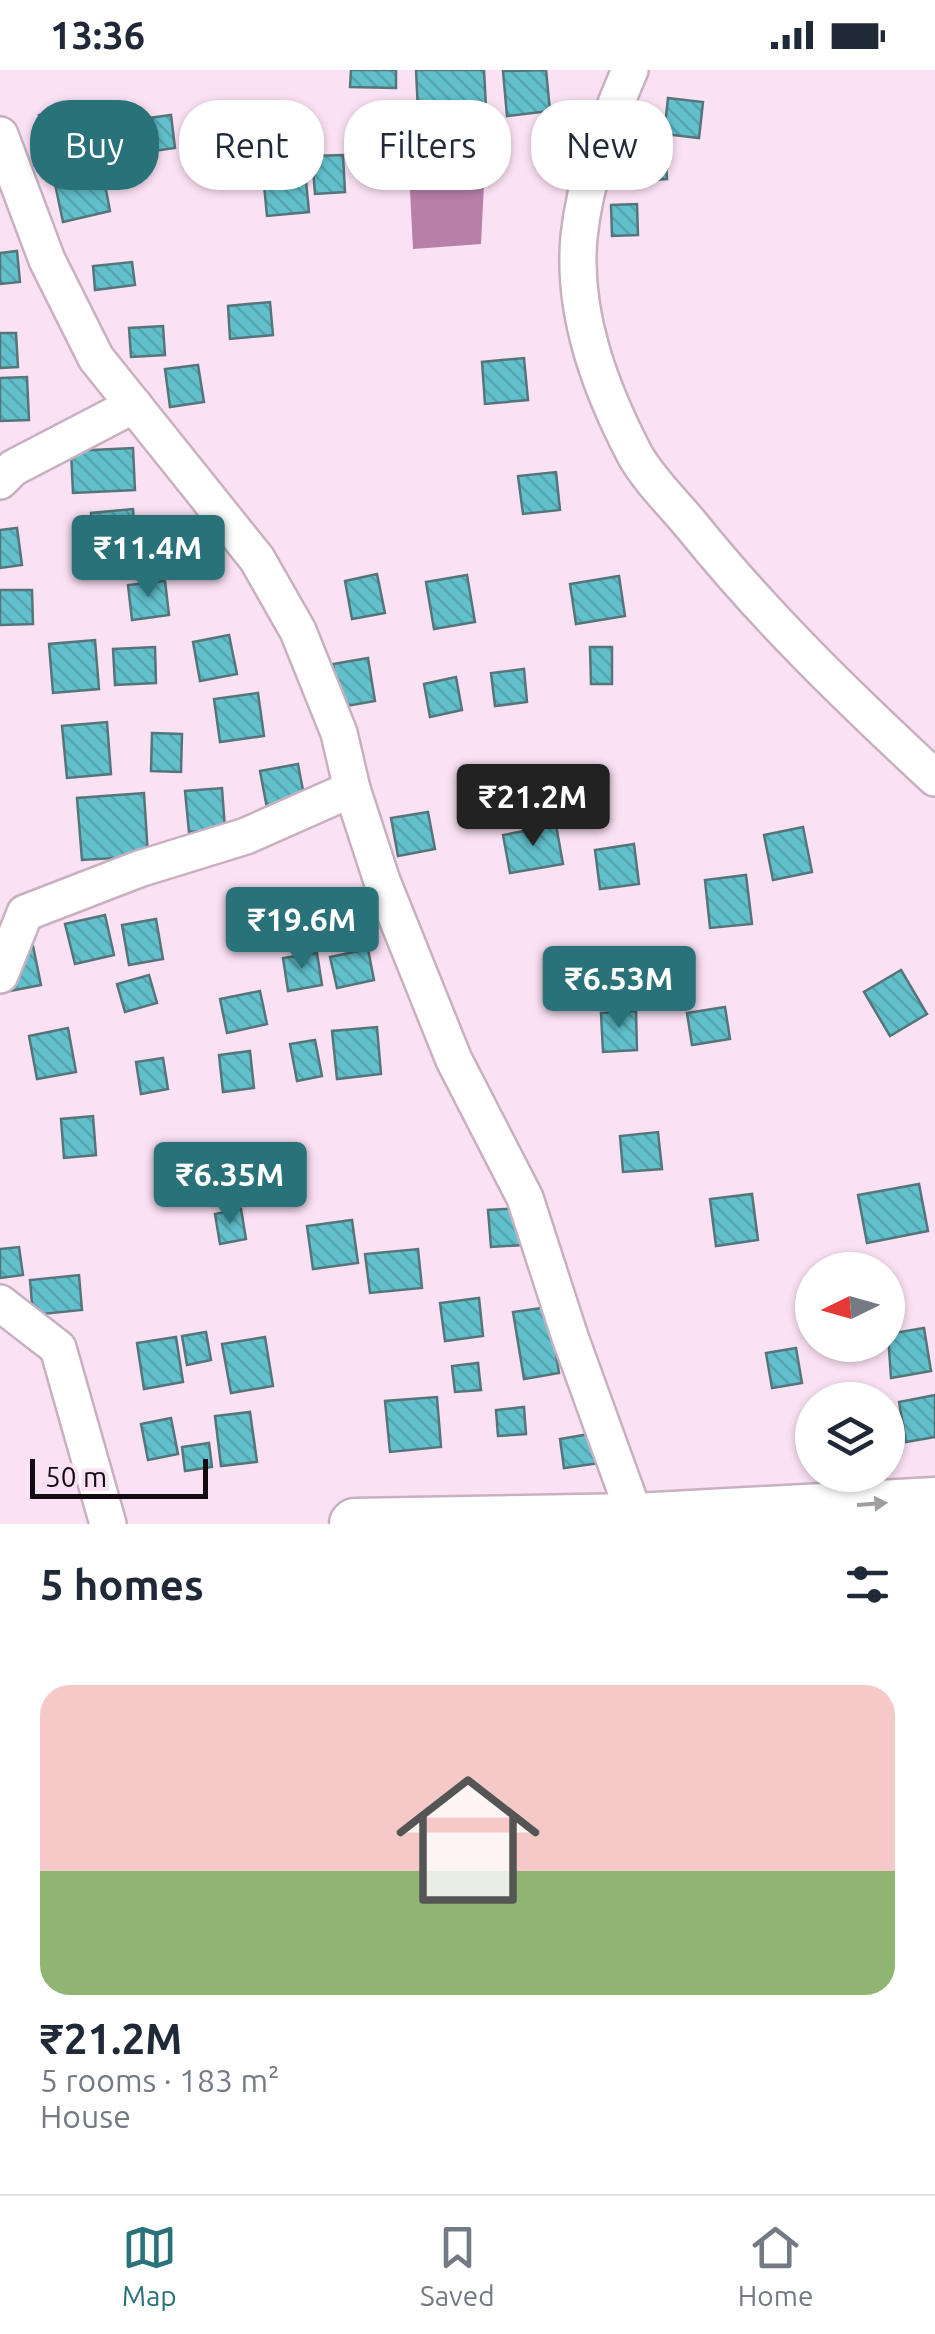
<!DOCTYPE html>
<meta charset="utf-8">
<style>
:root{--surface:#fff;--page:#f2f2f3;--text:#1f2937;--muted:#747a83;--line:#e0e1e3;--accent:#29727a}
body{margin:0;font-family:Ubuntu,sans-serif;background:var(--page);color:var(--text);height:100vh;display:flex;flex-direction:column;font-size:38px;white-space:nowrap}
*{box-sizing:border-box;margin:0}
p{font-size:32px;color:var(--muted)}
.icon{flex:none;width:55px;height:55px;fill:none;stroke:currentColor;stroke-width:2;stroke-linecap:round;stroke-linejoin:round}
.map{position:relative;height:1454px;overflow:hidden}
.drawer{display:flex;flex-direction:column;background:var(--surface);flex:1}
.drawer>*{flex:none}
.banner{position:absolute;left:30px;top:30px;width:875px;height:90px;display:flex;gap:20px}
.needle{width:65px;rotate:265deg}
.tools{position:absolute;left:795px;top:1182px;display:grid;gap:20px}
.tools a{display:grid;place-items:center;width:110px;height:110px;border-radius:50%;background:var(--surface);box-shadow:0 2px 8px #0004;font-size:50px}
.scale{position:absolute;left:30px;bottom:25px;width:178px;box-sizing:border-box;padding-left:10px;border:5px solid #130b11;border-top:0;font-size:28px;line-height:35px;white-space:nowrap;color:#130b11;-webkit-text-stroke:8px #fbe1f4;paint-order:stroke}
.price{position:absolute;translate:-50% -85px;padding:0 22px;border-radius:10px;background:var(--accent);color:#fff;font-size:32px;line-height:65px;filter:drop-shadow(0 2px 5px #0008)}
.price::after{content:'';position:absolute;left:50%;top:60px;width:30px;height:22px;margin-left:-15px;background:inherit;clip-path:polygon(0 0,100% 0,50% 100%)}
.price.active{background:#222;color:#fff}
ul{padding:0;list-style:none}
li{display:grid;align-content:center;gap:20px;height:530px;padding:0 40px}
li+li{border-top:2px solid var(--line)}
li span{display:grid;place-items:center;height:310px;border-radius:30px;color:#555}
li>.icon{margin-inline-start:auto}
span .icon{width:180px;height:180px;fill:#fffc;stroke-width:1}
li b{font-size:42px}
h2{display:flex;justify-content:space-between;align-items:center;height:120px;padding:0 40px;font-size:42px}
.pill{padding:0 35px;border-radius:40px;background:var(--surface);box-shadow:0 2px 8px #0004;font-size:35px;line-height:90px}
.pill.active{background:var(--accent);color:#fff}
.status{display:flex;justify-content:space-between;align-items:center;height:70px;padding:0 50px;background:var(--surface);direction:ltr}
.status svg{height:28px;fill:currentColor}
.menu{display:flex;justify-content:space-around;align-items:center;height:140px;border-top:2px solid var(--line);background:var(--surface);font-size:28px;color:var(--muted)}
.menu a{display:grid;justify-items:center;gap:5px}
.menu .active{color:var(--accent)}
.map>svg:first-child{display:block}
.water{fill:#b87fa9}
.building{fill:url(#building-back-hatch);stroke:#55757a;stroke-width:2.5}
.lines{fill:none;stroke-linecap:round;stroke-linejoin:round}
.minor-casing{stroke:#c8b0c1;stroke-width:40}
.highway-casing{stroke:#c8b0c1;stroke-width:55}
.minor{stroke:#fff;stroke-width:35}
.highway{stroke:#fff;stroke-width:50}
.oneway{fill:#a19da0}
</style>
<div class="status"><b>13:36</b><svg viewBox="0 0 49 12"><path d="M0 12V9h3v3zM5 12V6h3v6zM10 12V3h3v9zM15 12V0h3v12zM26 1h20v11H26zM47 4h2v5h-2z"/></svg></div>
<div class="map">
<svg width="935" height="1454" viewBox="0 0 935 1454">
<defs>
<pattern id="building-back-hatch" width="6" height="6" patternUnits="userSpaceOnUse" patternTransform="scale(2.5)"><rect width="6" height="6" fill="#62c0cc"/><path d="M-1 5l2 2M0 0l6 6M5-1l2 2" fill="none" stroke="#54a4ae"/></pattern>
</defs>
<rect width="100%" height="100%" fill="#fbe1f4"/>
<polygon class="water" points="486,74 481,174 413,179 408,82"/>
<g class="building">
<polygon points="351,0 396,0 396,18 350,17"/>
<polygon points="416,0 484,0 486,38 418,41"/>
<polygon points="546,0 550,41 507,46 503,1"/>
<polygon points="668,28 703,32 699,68 664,64"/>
<polygon points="83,33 95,76 51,87 39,45"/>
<polygon points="171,45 175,78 146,82 141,49"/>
<polygon points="665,73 667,109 637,111 635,75"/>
<polygon points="343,85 345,122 315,124 312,86"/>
<polygon points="304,90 309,142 267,146 262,94"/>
<polygon points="103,104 110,141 63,152 55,114"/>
<polygon points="637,134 638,165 612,166 611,135"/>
<polygon points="17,181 20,212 0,214 0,183"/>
<polygon points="132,192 135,215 95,220 93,196"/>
<polygon points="270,232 273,265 230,269 228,236"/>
<polygon points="163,256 165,285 131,287 129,258"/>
<polygon points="0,263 16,263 18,297 0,298"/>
<polygon points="524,288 528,330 485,334 482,292"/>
<polygon points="198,295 204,332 170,337 165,299"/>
<polygon points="27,307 29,350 0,351 0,308"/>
<polygon points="133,378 135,420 73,423 71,381"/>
<polygon points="556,402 560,440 523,444 518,406"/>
<polygon points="133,439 136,477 94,481 91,443"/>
<polygon points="17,458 22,495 0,498 0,460"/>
<polygon points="377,504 385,543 352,549 345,511"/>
<polygon points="467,505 475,552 434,559 426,512"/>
<polygon points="619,506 625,546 576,554 570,514"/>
<polygon points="165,511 169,545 132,550 128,515"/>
<polygon points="0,520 32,520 33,554 0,555"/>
<polygon points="229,565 237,604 200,611 193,572"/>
<polygon points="95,570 99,619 53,623 49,574"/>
<polygon points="155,577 156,613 115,615 113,579"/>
<polygon points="590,577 612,577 612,614 591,614"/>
<polygon points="368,588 375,631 340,637 333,594"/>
<polygon points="524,599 527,632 495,636 491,603"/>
<polygon points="456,607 462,640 430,647 424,614"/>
<polygon points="258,623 264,666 220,672 214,629"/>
<polygon points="107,652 111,704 67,708 62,656"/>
<polygon points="152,663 182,664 181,702 151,701"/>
<polygon points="298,694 305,731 267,738 260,701"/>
<polygon points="222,718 225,759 189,762 185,721"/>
<polygon points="144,723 148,786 82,790 77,728"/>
<polygon points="428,742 435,779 398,786 391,748"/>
<polygon points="556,755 563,794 510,803 503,765"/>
<polygon points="803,757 812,802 773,810 764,765"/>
<polygon points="634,774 639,814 600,819 595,780"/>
<polygon points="746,805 752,854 710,858 705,810"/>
<polygon points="361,831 369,866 325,875 318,840"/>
<polygon points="105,845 114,885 75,894 65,854"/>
<polygon points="156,849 163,889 129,895 122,855"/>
<polygon points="33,876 41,915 0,923 0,882"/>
<polygon points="368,879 374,910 337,918 330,887"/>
<polygon points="317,883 322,915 288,921 283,888"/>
<polygon points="901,900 927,944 890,966 864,922"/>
<polygon points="149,905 157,933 125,942 117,914"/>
<polygon points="260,921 267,954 227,963 220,929"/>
<polygon points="725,937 730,969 692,975 687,943"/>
<polygon points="636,941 637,980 603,982 601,943"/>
<polygon points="377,957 381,1004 337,1009 332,961"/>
<polygon points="68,958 76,1002 37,1009 29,966"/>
<polygon points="315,970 322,1006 297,1011 290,974"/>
<polygon points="250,981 254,1018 223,1022 219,985"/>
<polygon points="163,988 168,1019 141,1024 136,992"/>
<polygon points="93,1046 96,1085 64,1088 61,1049"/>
<polygon points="658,1062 662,1099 623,1102 620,1066"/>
<polygon points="919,1114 928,1161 867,1173 858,1125"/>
<polygon points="752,1124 758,1170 716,1176 710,1129"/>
<polygon points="521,1138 523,1175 491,1177 488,1140"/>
<polygon points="241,1139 246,1169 220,1174 215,1144"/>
<polygon points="352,1150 358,1193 313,1199 307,1156"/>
<polygon points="19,1177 23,1205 0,1208 0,1179"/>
<polygon points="418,1179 422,1218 370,1223 365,1184"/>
<polygon points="79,1205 82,1240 33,1245 30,1210"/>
<polygon points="479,1228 483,1266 445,1271 440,1233"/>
<polygon points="549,1237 559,1303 524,1309 513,1242"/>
<polygon points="924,1258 931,1301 891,1308 888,1264"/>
<polygon points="206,1262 211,1290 187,1295 182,1266"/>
<polygon points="176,1267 183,1312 144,1319 137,1273"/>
<polygon points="265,1267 273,1316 231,1323 222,1274"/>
<polygon points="796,1278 802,1313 772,1318 766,1283"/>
<polygon points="478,1293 481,1320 455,1322 452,1296"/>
<polygon points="935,1325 935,1367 906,1372 899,1332"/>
<polygon points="437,1327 441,1377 390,1382 385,1331"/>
<polygon points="524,1337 526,1364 498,1366 496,1340"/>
<polygon points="250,1342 257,1392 221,1396 215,1346"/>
<polygon points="171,1348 178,1384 148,1390 141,1354"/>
<polygon points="595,1363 600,1393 564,1398 560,1369"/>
<polygon points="209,1373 212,1397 185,1401 182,1377"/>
</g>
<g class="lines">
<g class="minor-casing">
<g id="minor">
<path d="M630,0C607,54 585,107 579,167C572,243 600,318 635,385C649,410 674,434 692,456C766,548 849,628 935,708"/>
<polyline points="0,65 47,190 96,288 257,489 298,561 339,663 352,719 382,811 454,990 525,1128 570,1267 636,1449"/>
<polyline points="0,411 13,398 134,335"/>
<polyline points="0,905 25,843 139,799 246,766 352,719"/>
<polyline points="0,1233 58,1278 108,1454"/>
</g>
</g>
<g class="highway-casing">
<polyline id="highway" points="355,1454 636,1449 935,1433"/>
</g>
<use href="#minor" class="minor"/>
<use href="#highway" class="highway"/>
</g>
<defs><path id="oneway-solid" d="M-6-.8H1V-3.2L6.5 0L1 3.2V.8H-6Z" transform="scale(2.5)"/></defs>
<use class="oneway" href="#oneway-solid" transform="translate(872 1434) rotate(-4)"/>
</svg>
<div class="tools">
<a><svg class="needle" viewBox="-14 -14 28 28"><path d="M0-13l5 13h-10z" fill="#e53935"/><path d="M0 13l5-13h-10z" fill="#747a83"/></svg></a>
<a><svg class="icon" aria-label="layers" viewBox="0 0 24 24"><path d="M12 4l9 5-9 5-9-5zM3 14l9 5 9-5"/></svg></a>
</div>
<div class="scale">50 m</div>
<b class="price" style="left:148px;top:530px">₹11.4M</b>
<b class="price active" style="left:533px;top:779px">₹21.2M</b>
<b class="price" style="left:302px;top:902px">₹19.6M</b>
<b class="price" style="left:619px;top:961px">₹6.53M</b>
<b class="price" style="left:230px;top:1157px">₹6.35M</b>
<div class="banner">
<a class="pill active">Buy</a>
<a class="pill">Rent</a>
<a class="pill">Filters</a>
<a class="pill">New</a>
</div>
</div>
<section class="drawer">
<h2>5 homes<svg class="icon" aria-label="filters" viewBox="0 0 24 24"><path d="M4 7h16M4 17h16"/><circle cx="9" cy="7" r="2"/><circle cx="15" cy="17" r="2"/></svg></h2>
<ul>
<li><span style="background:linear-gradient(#f6c9c9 60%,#8fb573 0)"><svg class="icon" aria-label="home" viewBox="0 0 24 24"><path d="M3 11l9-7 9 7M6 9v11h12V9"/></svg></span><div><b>₹21.2M</b><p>5 rooms · 183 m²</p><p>House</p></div></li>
</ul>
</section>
<nav class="menu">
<a class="active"><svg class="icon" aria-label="map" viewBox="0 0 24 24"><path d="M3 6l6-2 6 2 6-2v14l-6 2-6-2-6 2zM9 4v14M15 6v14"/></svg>Map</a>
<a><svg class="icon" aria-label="saved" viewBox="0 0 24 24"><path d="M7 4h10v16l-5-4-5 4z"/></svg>Saved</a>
<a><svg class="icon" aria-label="home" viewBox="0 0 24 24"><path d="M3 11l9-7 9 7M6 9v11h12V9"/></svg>Home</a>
</nav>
